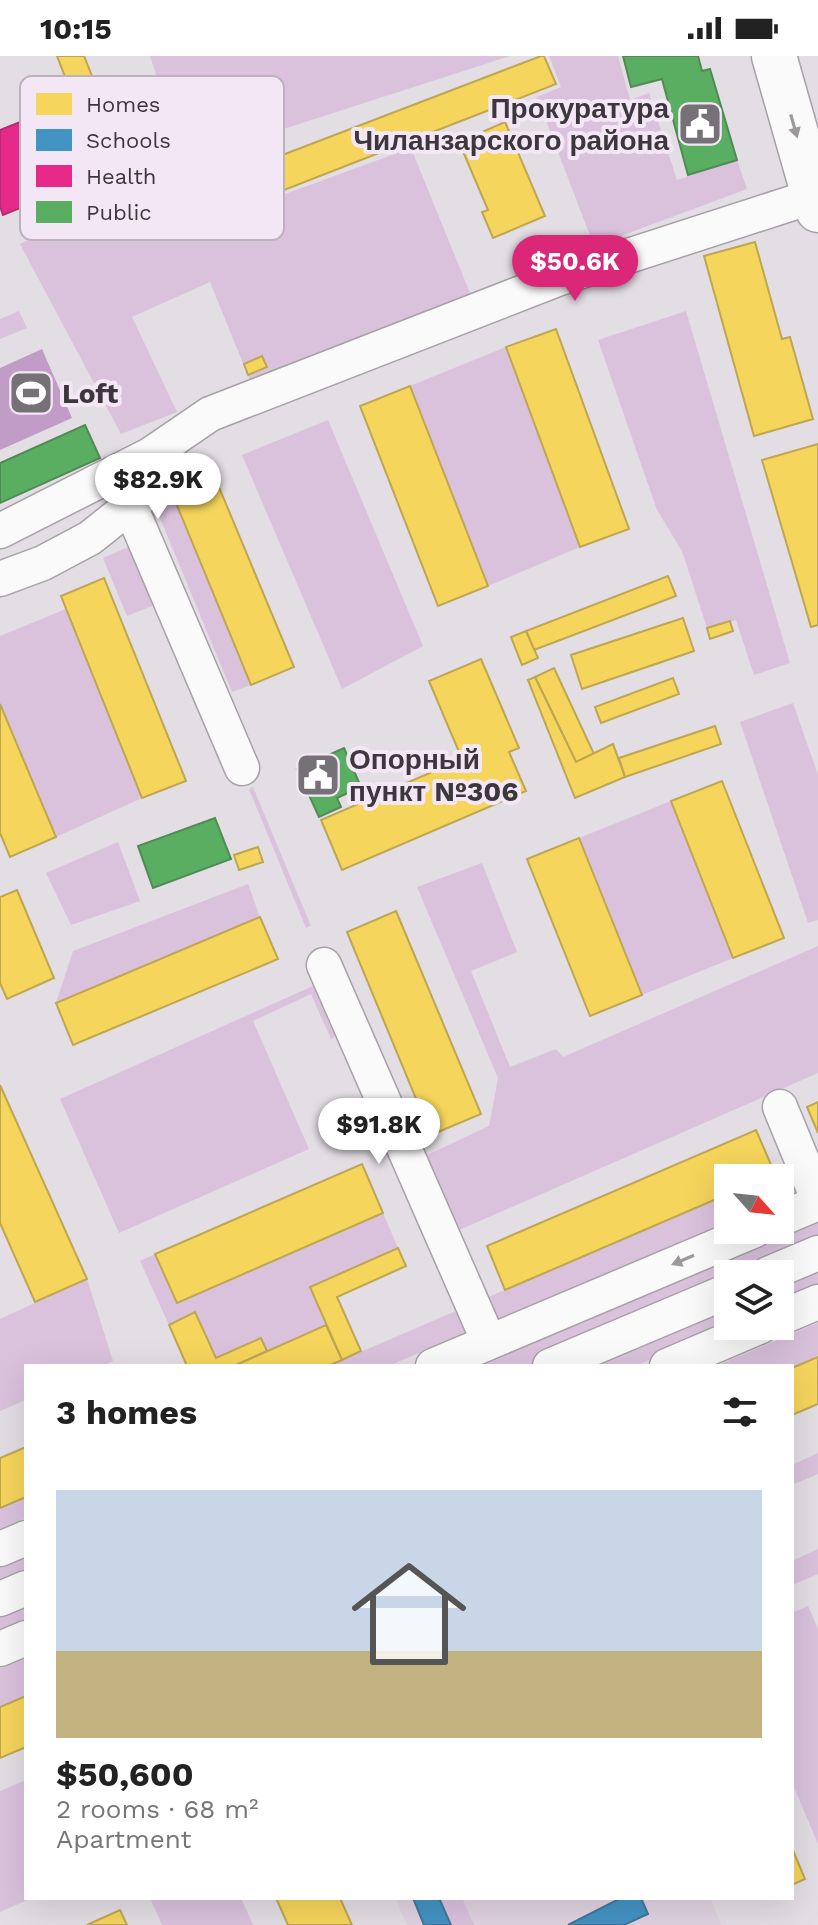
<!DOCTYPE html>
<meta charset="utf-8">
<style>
:root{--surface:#fff;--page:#f2f2f2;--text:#222;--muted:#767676;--accent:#db2777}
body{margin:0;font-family:"Work Sans",sans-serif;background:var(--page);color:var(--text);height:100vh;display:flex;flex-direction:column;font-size:30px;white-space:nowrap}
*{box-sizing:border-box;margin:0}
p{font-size:26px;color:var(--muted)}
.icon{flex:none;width:44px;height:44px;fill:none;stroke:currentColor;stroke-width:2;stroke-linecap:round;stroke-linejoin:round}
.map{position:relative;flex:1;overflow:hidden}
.panel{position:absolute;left:24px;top:1308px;width:770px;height:536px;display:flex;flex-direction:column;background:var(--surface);border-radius:0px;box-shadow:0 8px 32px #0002}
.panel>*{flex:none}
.needle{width:52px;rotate:117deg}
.fabs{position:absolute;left:714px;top:1108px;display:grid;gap:16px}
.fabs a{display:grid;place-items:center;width:80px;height:80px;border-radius:0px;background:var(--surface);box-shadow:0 8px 32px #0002;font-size:40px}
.price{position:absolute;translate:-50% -68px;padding:0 18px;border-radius:28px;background:#fff;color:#222;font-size:26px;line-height:52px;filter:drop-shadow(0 2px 4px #0008)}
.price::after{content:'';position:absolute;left:50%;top:48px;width:24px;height:18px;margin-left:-12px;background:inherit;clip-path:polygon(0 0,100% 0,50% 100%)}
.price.on{background:var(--accent);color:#fff}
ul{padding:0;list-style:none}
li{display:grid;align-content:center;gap:16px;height:424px;padding:0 32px}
li span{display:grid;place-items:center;height:248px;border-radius:0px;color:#555}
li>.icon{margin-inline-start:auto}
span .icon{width:144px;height:144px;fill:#fffc;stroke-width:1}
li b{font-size:34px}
h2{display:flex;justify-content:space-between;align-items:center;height:96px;padding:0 32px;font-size:34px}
.status{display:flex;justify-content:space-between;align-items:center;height:56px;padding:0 40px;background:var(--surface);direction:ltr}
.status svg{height:22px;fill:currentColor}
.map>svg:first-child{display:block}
.built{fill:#e0d3e1}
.green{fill:#dac2dd}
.water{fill:#c19cc6}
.homes{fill:#f6d55c;stroke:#bea652;stroke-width:2}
.schools{fill:#4393c3;stroke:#41779a;stroke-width:2}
.health{fill:#e7298a;stroke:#b42d73;stroke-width:2}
.public{fill:#5aae61;stroke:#518a56;stroke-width:2}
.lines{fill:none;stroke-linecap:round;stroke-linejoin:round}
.minor-casing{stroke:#a6a1a6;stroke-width:37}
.major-casing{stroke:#a6a1a6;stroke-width:47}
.minor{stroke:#fbfafb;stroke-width:34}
.major{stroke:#fbfafb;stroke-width:44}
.oneway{fill:#9c989c}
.labels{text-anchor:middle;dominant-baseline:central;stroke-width:8;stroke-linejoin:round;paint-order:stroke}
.poi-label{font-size:28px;font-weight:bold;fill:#3c373c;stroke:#f3e7f5;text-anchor:start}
.key{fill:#f3e7f5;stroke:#bcb2be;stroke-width:2}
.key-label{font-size:22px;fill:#3c373c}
</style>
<div class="status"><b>10:15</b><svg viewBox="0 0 49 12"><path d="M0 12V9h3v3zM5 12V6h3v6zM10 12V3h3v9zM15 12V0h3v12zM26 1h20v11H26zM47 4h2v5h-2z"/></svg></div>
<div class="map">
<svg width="818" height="1869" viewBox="0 0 818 1869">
<rect width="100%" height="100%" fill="#e3dde4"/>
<polygon class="built" points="395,1842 710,1842 722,1869 407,1869"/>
<g class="green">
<polygon points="150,0 510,0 184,105"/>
<polygon points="549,0 618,0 630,44 649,37 677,124 737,104 747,133 594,190 537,41 561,31"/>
<polygon points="411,92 472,242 251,327 210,226 132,261 177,356 121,378 20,188 166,120 189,173"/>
<polygon points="19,255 27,272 0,283 0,263"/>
<polygon points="686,255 790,607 754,619 736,564 707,572 682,495 657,454 598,284"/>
<polygon points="506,291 580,491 488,530 410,330"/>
<polygon points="328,364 423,590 342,633 242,399"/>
<polygon points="169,430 251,629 232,636 150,438"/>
<polygon points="133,489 157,548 127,560 103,502"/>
<polygon points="66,553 142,742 56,781 0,648 0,580"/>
<polygon points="793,647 818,719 818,864 808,867 740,666"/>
<polygon points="253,731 311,870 306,872 249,733"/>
<polygon points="671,745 733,902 642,939 579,782"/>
<polygon points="118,786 140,845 71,869 46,817"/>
<polygon points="482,807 517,896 471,915 510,1011 556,993 563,1001 818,890 818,1017 457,1175 425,1100 489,1070 498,1022 417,831"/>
<polygon points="248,828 260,861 56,947 73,895"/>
<polygon points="313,930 335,981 331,983 311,938 253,965 309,1093 119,1177 60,1043"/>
<polygon points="818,1102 818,1129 780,1145 780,1122 765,1122"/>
<polygon points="728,1138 728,1167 388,1310 328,1310"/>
<polygon points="383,1157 398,1192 310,1231 326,1269 267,1295 261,1282 216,1302 195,1257 169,1269 140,1205 155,1198 177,1247"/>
<polygon points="818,1160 818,1233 780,1249 780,1218 728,1218 730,1270 635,1310 465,1310"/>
<polygon points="87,1223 113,1305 102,1310 26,1310 26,1344 0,1355 0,1263"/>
<polygon points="818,1267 818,1301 792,1312 792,1310 716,1310"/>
<polygon points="818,1397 818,1418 792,1429 792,1409"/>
<polygon points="26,1441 26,1462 0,1473 0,1452"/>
<polygon points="818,1493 818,1518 792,1529 792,1505"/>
<polygon points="26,1496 26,1568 0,1579 0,1507"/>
<polygon points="808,1550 818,1573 818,1788 792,1726 792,1557"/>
<polygon points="26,1602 26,1640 0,1651 0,1613"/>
<polygon points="26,1724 26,1842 32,1842 0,1856 0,1735"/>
<polygon points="150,1842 241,1842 253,1869 162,1869"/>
<polygon points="439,1842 462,1842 474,1869 451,1869"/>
</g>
<polygon class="water" points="42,293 72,362 0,394 0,312"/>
<g class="homes">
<polygon points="57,0 84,0 98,35 74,44"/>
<polygon points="541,0 544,0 556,28 256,145 246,113"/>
<polygon points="505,66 545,160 493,182 482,156 488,154 459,86"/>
<polygon points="755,186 782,283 790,281 813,363 754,380 704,200"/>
<polygon points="556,273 629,473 580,491 506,291"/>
<polygon points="262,300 267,311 248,319 244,308"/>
<polygon points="410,330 488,530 438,550 360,350"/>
<polygon points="818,388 818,569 811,571 762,404"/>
<polygon points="211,412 294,611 251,629 169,430"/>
<polygon points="668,520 676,540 534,594 526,575"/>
<polygon points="104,522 186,725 142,742 61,540"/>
<polygon points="683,562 694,595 582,633 571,599"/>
<polygon points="730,565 733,575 710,583 707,572"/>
<polygon points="526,575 538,602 522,609 511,581"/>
<polygon points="481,603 519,692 509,696 526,735 342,814 321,764 462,703 429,625"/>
<polygon points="554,612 594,698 576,706 535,621"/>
<polygon points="535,621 576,706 613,688 625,721 575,742 528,624"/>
<polygon points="673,622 679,638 601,667 595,651"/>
<polygon points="0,648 56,781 10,801 0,777"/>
<polygon points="715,670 721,688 625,721 619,702"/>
<polygon points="722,725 784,882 733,902 671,745"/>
<polygon points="579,782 642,939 590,960 527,803"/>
<polygon points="258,791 263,806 239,814 234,799"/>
<polygon points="17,834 54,922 7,943 0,927 0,841"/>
<polygon points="396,855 481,1058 431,1079 347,876"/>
<polygon points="260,861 278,903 73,989 56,947"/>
<polygon points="0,1029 87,1223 35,1246 0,1167"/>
<polygon points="818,1046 818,1077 807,1051"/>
<polygon points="347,1060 350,1068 342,1071 339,1063"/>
<polygon points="756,1074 775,1118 764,1122 728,1122 728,1138 505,1234 487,1190"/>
<polygon points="362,1108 383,1157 177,1247 155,1198"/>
<polygon points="398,1192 406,1210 337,1241 361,1295 342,1304 310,1231"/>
<polygon points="195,1256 216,1302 261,1282 267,1295 234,1310 187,1310 169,1269"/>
<polygon points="326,1269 342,1304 328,1310 234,1310"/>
<polygon points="818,1301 818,1348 792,1359 792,1312"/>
<polygon points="26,1391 26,1441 0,1452 0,1402"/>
<polygon points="26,1640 26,1691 0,1702 0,1651"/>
<polygon points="792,1792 805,1823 792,1829"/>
<polygon points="276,1842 340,1842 352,1869 288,1869"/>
<polygon points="120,1854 127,1869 87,1869"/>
</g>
<g class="schools">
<polygon points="413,1842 439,1842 451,1869 424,1869"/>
<polygon points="621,1842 641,1842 648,1858 624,1869 568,1869"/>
</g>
<polygon class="health" points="129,22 158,96 3,159 0,150 0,74"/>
<g class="public">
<polygon points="623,0 698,0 702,15 710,13 737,104 688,119 662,23 631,31"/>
<polygon points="85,369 100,402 0,447 0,407"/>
<polygon points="344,692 361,731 337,742 341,751 319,761 297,713"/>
<polygon points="215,762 231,803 153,832 138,790"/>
</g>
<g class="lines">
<g class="minor-casing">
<g id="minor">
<polyline points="116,417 242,712"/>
<polyline points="0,475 150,399 210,358 560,222 814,140"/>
<polyline points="0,523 43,507 90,482 139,443 142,435"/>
<polyline points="324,909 489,1286"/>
<polyline points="780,1051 818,1143"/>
<polyline points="780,1163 818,1147"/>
<polyline points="768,1218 818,1197"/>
<polyline points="780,1262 818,1246"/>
<polyline points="433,1310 755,1174"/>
<polyline points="550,1310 728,1235"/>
<polyline points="667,1310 761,1270"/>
<polyline points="0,1493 26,1482"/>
<polyline points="0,1543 26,1532"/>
<polyline points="0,1593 26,1582"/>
</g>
</g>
<g class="major-casing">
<polyline id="major" points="774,0 818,154"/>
</g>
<use href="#minor" class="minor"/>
<use href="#major" class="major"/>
</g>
<defs><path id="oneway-solid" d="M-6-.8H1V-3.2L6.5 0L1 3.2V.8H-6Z" transform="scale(2)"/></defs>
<g class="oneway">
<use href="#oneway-solid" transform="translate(794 70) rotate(74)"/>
<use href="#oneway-solid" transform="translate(683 1204) rotate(157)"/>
</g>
<defs>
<g id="civic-square" transform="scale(2.3)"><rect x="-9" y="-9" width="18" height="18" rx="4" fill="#767177" stroke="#f3e7f5"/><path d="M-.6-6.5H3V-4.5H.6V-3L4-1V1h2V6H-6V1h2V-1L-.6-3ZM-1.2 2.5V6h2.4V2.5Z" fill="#fff"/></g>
<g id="stadium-square" transform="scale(2.3)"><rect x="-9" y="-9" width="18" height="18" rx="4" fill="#767177" stroke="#f3e7f5"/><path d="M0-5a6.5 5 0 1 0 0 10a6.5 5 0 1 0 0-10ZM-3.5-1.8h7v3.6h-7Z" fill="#fff"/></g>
</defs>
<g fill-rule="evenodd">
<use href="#civic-square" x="700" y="68"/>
<use href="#stadium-square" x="31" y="337"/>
<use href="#civic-square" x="318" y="719"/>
</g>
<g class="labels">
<g class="poi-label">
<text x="669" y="52" text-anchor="end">Прокуратура<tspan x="669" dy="32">Чиланзарского района</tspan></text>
<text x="62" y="337">Loft</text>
<text x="349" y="703">Опорный<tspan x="349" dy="32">пункт №306</tspan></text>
</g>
</g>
<rect x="20" y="20" width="264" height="164" rx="12" class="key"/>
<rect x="36" y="37" width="36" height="22" fill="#f6d55c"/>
<rect x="36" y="73" width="36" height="22" fill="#4393c3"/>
<rect x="36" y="109" width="36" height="22" fill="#e7298a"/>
<rect x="36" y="145" width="36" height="22" fill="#5aae61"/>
<g class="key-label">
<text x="86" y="56">Homes</text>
<text x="86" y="92">Schools</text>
<text x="86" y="128">Health</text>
<text x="86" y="164">Public</text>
</g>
</svg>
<div class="fabs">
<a><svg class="needle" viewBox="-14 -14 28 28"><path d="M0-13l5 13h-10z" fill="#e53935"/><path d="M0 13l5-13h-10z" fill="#767676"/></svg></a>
<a><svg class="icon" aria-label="layers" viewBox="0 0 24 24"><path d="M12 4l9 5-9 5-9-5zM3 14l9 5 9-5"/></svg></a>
</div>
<b class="price on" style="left:575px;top:247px">$50.6K</b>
<b class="price" style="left:158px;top:465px">$82.9K</b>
<b class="price" style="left:379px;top:1110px">$91.8K</b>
<section class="panel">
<h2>3 homes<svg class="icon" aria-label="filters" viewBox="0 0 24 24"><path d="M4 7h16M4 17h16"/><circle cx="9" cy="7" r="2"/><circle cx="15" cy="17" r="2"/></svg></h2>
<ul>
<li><span style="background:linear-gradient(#c9d6e8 65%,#c2b280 0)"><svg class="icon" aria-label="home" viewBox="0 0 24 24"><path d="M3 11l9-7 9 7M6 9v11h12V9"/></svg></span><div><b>$50,600</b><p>2 rooms · 68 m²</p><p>Apartment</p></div></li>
</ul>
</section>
</div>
